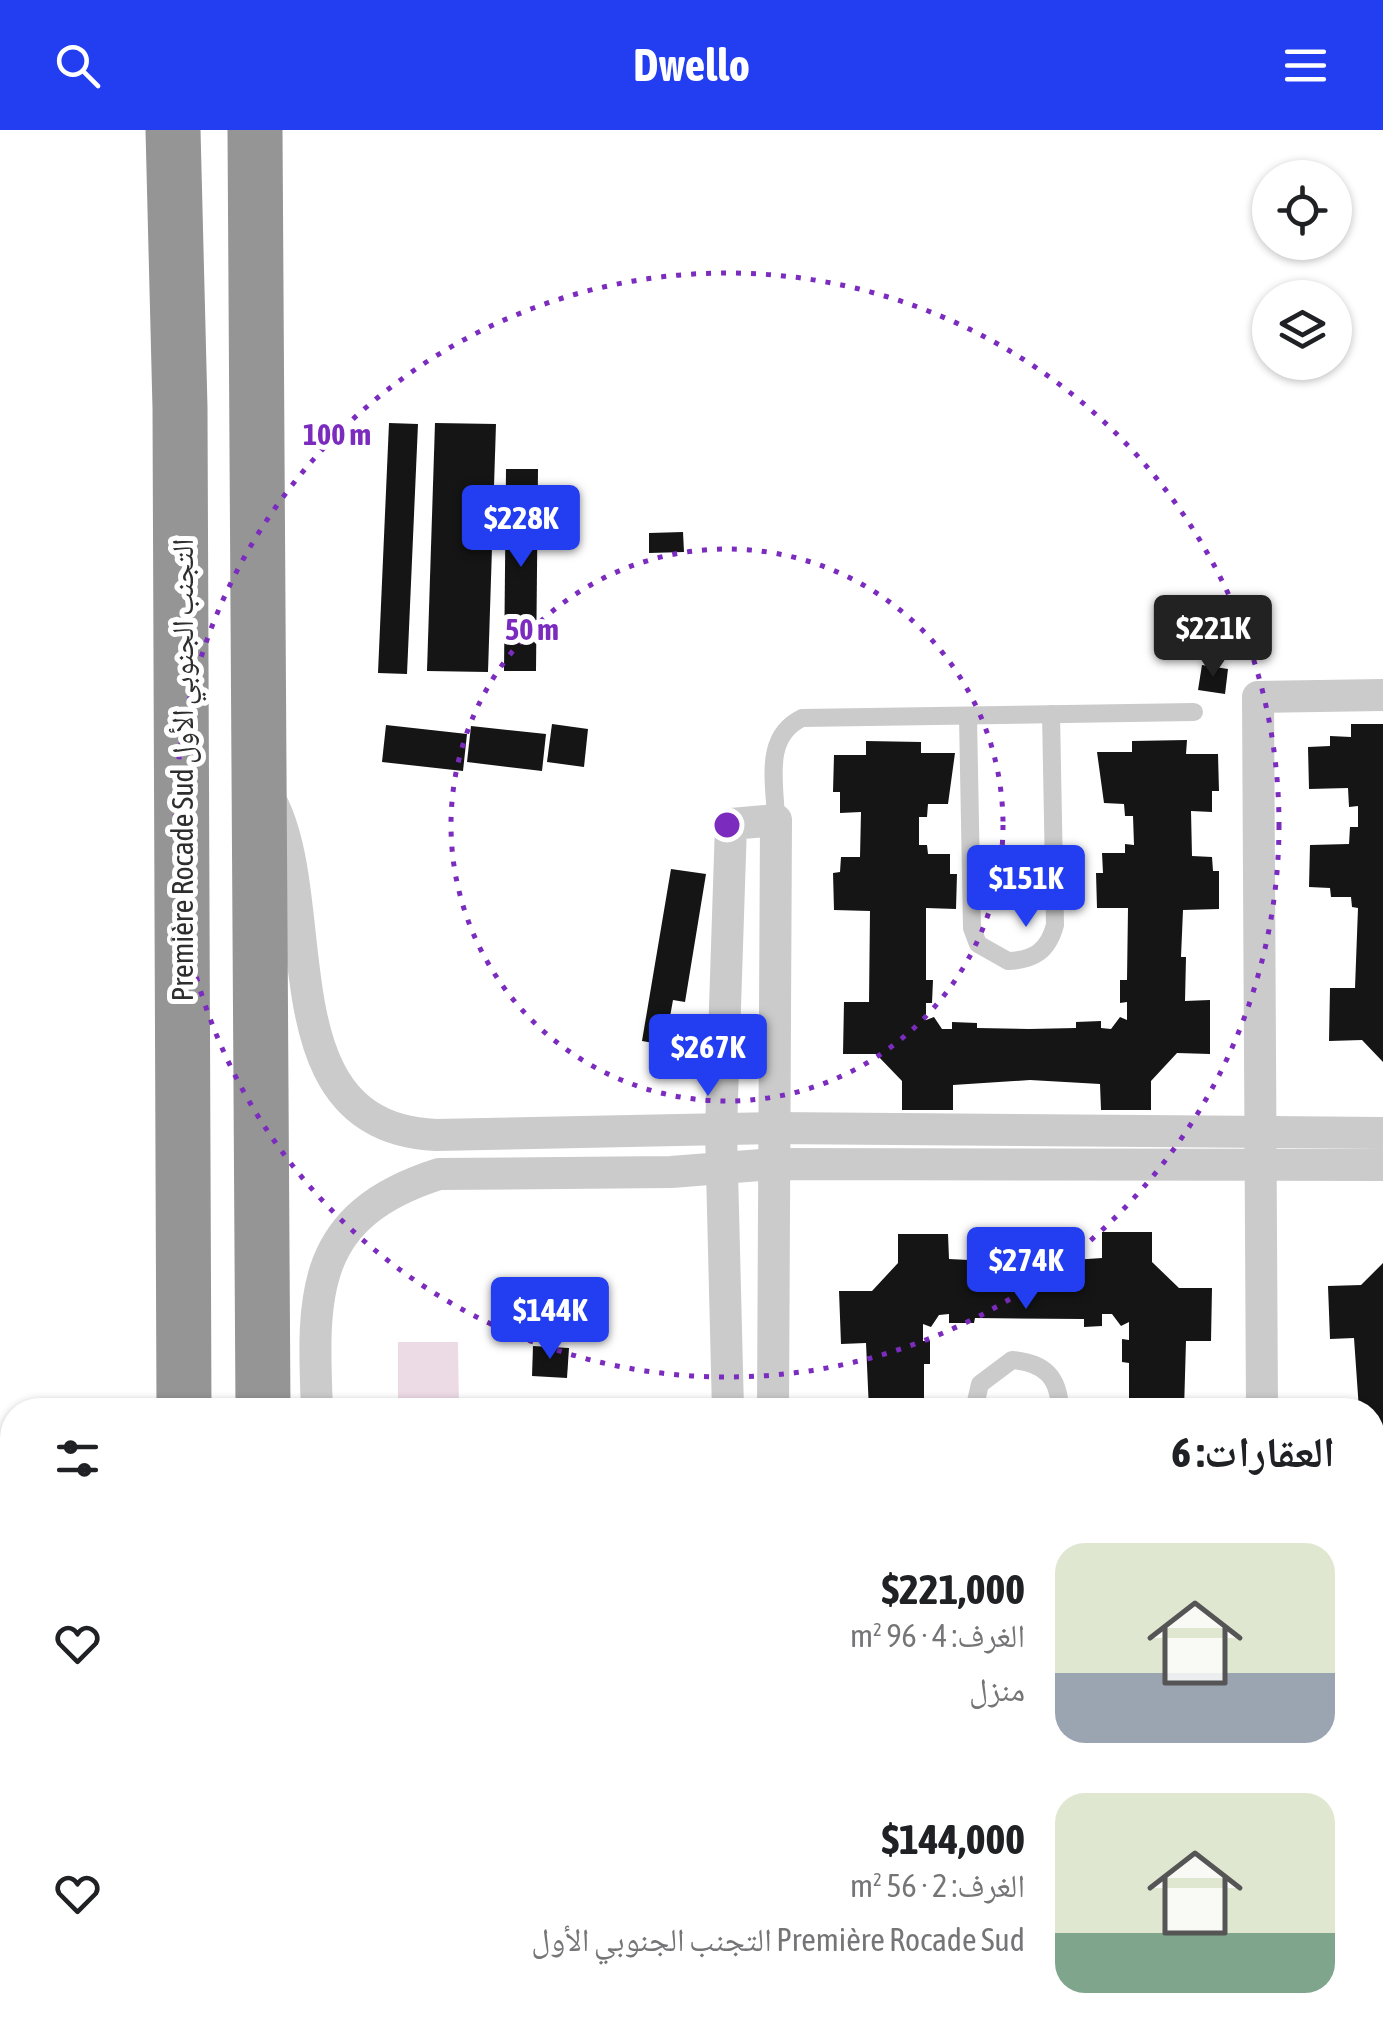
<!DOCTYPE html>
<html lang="ar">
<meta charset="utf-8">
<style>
:root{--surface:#fff;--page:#f2f2f2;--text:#202124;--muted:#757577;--accent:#233df1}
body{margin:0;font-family:"Asap Condensed","Noto Naskh Arabic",sans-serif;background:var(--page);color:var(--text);direction:rtl;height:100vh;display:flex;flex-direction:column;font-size:38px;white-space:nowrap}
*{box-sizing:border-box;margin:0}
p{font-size:32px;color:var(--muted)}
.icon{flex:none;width:55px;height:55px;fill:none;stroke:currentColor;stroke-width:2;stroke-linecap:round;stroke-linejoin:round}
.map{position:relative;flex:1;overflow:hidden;direction:ltr}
.side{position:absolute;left:0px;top:1268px;width:1385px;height:642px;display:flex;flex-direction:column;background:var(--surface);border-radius:40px 40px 0 0;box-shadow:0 2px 8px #0004;direction:rtl}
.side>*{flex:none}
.controls{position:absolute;left:1252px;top:30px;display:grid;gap:20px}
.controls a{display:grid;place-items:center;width:100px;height:100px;border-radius:50%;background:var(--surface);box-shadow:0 2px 8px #0004;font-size:50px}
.price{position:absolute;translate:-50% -85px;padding:0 22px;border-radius:10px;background:var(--accent);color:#fff;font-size:32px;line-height:65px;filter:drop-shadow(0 2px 5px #0008)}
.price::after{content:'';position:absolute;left:50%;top:60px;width:30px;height:22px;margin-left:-15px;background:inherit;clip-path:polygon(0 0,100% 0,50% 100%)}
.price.selected{background:#222;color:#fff}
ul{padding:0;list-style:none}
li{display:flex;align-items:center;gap:30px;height:250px;padding:0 50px}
li span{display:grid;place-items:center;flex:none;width:280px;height:200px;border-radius:30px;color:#555}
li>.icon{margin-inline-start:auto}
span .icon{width:120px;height:120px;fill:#fffc;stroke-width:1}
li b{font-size:42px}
h2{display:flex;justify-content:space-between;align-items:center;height:120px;padding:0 50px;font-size:42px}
header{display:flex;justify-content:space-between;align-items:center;height:130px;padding:0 50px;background:var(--accent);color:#fff;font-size:45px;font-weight:700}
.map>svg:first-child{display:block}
.green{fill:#ecdae5}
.building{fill:#151515}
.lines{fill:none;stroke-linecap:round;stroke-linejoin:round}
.service{stroke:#cbcbcb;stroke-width:18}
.minor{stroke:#cbcbcb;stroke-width:32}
.motorway{stroke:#959595;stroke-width:55}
.ring{fill:none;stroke:#7b2cbf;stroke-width:5;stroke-dasharray:5 10}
.labels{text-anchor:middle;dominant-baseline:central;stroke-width:10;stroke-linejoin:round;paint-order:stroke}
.street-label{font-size:30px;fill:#2e2e2e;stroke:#fff}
.centre{fill:#7b2cbf;stroke:#fff;stroke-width:5}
.ring-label{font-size:30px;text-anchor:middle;font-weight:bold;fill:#7b2cbf;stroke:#fff;stroke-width:10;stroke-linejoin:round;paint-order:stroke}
</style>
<header><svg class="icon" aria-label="menu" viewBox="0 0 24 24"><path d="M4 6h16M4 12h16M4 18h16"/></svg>Dwello<svg class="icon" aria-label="search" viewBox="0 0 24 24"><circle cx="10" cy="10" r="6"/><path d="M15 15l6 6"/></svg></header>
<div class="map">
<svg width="1383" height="1908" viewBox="0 0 1383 1908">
<rect width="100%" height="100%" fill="#fff"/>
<polygon class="green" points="398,1212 458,1212 459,1280 398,1280"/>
<g class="building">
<polygon points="389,293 418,294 407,544 378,543"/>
<polygon points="435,293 496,294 488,542 427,541"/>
<polygon points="506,339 538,339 536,541 504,541"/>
<polygon points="683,402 684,422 649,423 649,403"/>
<polygon points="1202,535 1228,539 1225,564 1198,560"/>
<polygon points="552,594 588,599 584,637 547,632"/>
<polygon points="1351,594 1383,594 1383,932 1362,910 1329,911 1330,858 1355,858 1358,778 1352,777 1351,767 1331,767 1330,758 1309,757 1310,715 1349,714 1350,697 1358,697 1358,676 1349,677 1348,658 1309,659 1308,617 1330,616 1330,606 1351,607"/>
<polygon points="386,595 467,604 463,641 382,632"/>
<polygon points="471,596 546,604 542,641 467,632"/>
<polygon points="1187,610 1186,624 1218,624 1219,661 1212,661 1212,682 1191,681 1192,726 1212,727 1213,741 1219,741 1219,779 1183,780 1181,827 1186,827 1185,871 1210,870 1210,924 1177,923 1151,951 1151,980 1101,980 1100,954 1030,950 953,955 953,980 902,980 902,951 876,924 843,924 844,872 869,872 870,781 834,780 833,743 840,742 841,727 860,727 861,682 840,683 840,662 833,662 834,625 866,625 866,611 921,612 921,623 955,623 948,674 928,674 927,687 919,687 919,715 927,715 928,724 950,724 950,744 957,744 956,779 926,778 926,850 933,850 932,873 926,873 926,890 934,887 942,899 952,899 952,892 977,893 977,898 1029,899 1076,898 1076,892 1101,891 1101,898 1111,899 1120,887 1127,890 1127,872 1120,873 1120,850 1127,850 1128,778 1097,778 1096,743 1103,743 1102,723 1125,723 1125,714 1134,715 1133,686 1125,686 1124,674 1104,673 1097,622 1132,622 1132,611"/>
<polygon points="671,739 706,744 685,872 673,870 665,915 642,911"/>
<polygon points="1102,1102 1152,1102 1152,1132 1179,1158 1212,1158 1211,1211 1186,1211 1184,1280 1129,1280 1129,1233 1122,1232 1122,1209 1129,1210 1129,1192 1121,1196 1112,1184 1102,1184 1102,1196 1084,1197 1084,1189 975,1188 974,1193 949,1193 949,1184 939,1185 931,1197 923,1194 923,1211 930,1211 930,1234 924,1234 924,1280 869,1280 866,1213 841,1214 839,1161 872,1161 898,1133 898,1104 948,1104 949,1129 1029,1133 1102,1128"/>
<polygon points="1383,1133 1383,1472 1372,1472 1372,1280 1359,1280 1354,1208 1330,1209 1328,1156 1361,1155"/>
<polygon points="533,1216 569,1218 567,1248 532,1246"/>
</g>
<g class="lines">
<g class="service">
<path d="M968,587L972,798L978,814L1008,831C1034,830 1048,821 1055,795L1051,584"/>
<path d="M776,690C775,652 763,607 802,588L1194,582"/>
<path d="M974,1280L980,1254L1012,1230C1045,1233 1059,1247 1060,1280"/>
<polyline points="1372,1492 1383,1492"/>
</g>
<g class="minor">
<path d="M272,673C325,779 264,998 436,1005L774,998L1383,1003"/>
<path d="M317,1280C312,1163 310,1085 439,1044L671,1042L773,1034L1383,1035"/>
<polyline points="728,1280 721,1000 731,694 776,690 773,1280"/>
<polyline points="1262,1280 1258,567 1383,565"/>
<polyline points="301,1908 302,1898"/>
</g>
<g class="motorway">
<polyline points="173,0 180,278 184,1280"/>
<polyline points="255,0 263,1280"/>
<polyline points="267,1898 267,1908"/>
<polyline points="184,1908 184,1898"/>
</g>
</g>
<g class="ring">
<circle cx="727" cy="695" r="276"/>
<circle cx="727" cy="695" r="552"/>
</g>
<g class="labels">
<g class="street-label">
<text transform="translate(182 640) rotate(-90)">Première Rocade Sud التجنب الجنوبي الأول</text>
</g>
</g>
<circle cx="727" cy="695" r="15" class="centre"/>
<g class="ring-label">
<text x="337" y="315">100 m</text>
<text x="532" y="510">50 m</text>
</g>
</svg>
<div class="controls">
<a><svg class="icon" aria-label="locate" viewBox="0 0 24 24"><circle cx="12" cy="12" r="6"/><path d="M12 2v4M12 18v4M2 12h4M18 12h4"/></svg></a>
<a><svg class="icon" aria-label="layers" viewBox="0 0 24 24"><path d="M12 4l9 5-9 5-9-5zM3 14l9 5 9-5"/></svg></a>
</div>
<b class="price" style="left:521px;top:440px">$228K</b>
<b class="price selected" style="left:1213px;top:550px">$221K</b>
<b class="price" style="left:1026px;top:800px">$151K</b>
<b class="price" style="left:708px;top:969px">$267K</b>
<b class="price" style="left:1026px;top:1182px">$274K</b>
<b class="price" style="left:550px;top:1232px">$144K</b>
<section class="side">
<h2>العقارات: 6<svg class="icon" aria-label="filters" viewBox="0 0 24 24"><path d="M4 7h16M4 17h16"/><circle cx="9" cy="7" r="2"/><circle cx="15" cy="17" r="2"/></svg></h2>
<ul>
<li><span style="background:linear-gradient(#dfe7d0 65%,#9aa5b1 0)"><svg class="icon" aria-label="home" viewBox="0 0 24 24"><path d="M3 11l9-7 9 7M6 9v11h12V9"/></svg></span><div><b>$221,000</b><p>الغرف: 4 · 96 m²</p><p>منزل</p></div><svg class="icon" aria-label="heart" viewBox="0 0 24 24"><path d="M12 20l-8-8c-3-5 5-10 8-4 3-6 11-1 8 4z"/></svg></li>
<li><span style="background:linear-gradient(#dfe7d0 70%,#7fa58c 0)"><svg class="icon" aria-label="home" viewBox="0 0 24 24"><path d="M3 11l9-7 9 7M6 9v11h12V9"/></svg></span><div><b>$144,000</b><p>الغرف: 2 · 56 m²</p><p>Première Rocade Sud التجنب الجنوبي الأول</p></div><svg class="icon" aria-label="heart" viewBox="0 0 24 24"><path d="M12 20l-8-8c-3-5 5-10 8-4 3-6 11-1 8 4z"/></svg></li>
</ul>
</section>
</div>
